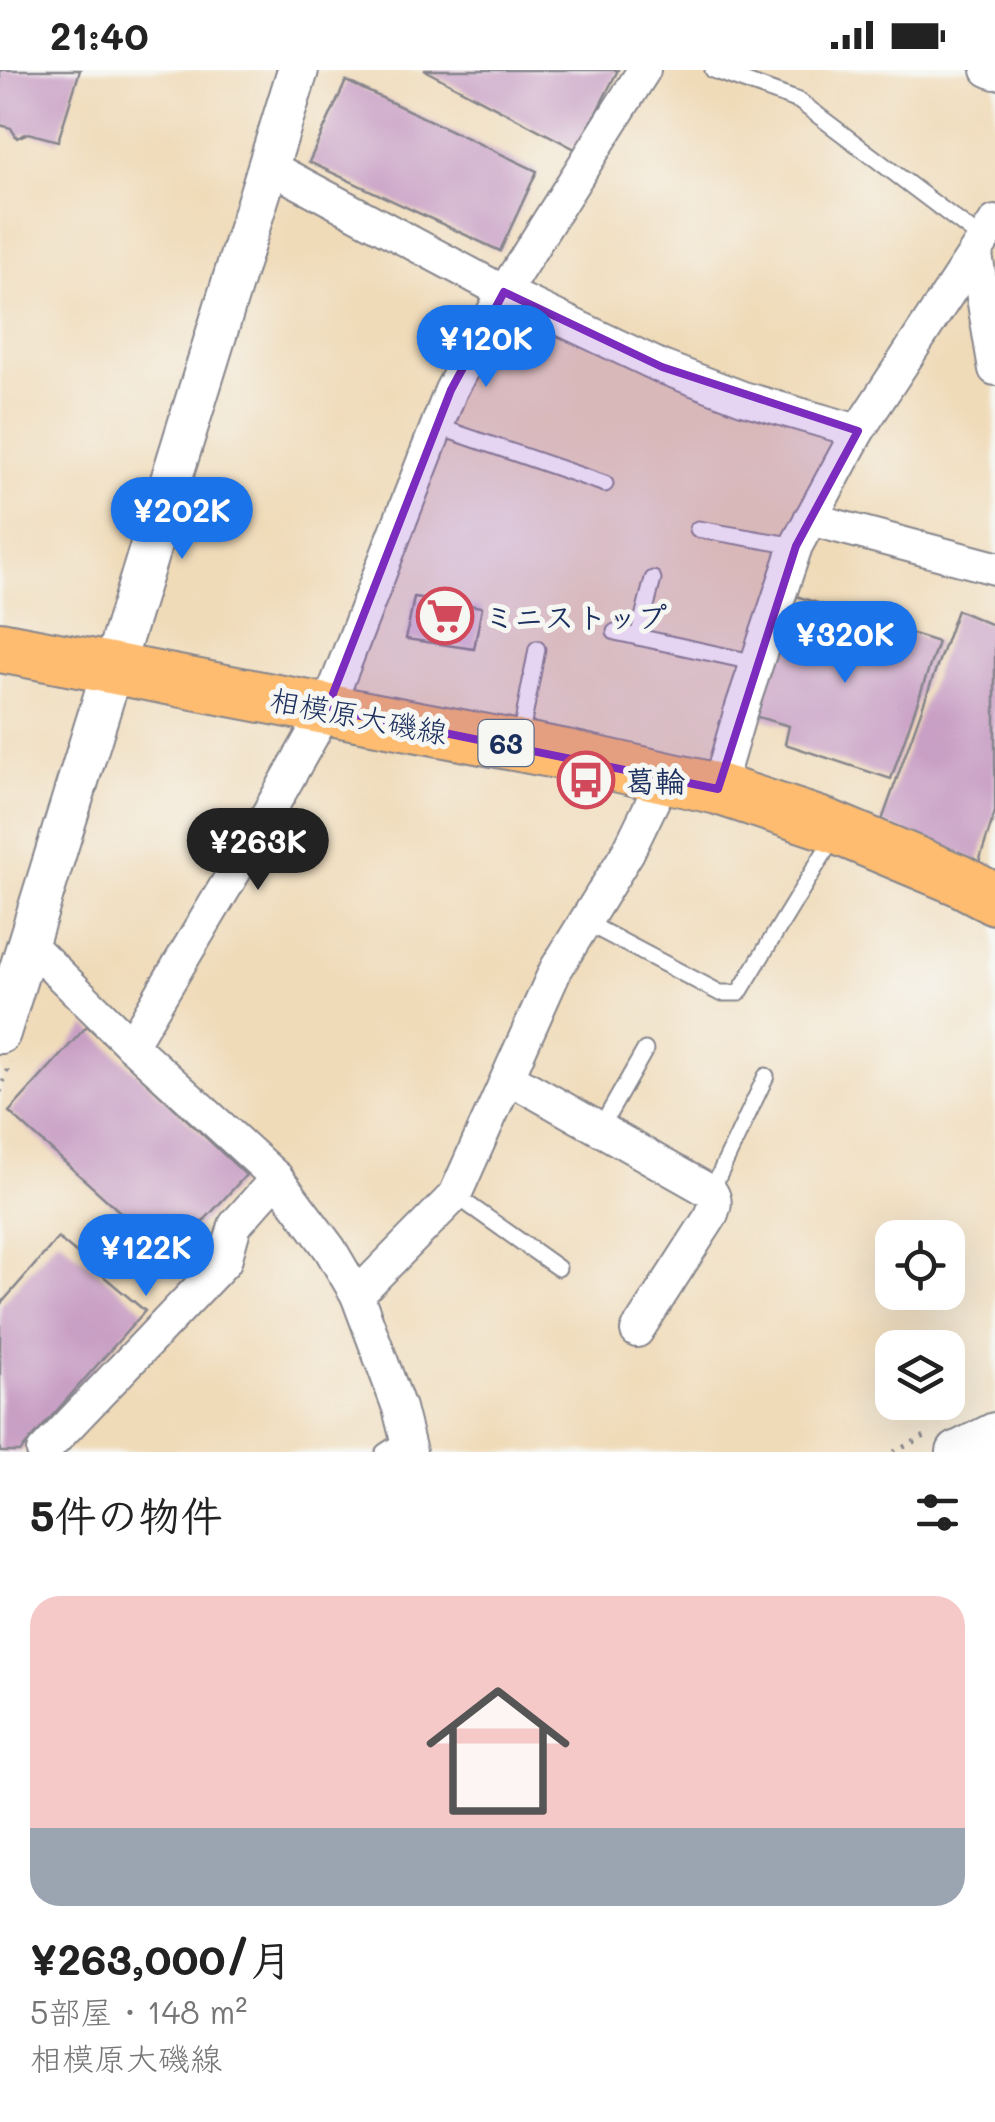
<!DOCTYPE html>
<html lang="ja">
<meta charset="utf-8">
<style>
:root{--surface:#fff;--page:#f6f6f6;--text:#222;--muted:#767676;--line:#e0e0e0;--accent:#1a73e8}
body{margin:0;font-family:Mali,"Klee One",sans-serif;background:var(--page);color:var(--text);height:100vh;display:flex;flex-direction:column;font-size:38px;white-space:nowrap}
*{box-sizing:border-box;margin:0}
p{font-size:32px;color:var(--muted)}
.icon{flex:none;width:55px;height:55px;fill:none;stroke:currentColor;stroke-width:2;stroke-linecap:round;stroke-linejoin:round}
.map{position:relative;height:1382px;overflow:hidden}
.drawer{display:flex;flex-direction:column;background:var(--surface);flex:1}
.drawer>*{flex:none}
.buttons{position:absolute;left:875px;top:1150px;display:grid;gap:20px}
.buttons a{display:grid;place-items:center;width:90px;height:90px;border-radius:20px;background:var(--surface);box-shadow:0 10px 40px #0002;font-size:50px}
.price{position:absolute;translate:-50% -85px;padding:0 22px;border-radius:35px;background:var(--accent);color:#fff;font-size:32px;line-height:65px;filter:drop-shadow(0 2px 5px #0008)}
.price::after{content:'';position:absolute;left:50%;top:60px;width:30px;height:22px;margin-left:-15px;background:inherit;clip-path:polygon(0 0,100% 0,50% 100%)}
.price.on{background:#222;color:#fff}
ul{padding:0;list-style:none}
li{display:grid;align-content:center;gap:20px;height:530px;padding:0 30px}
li+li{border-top:2px solid var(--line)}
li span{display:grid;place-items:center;height:310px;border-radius:30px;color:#555}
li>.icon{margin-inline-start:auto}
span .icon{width:180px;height:180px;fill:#fffc;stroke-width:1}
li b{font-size:42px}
h2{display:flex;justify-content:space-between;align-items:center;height:120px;padding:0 30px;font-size:42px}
.status{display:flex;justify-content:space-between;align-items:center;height:70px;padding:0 50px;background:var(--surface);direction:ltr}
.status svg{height:28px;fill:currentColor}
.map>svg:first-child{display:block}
.building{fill:#c9a0c5}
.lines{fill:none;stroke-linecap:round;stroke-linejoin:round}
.service-casing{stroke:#86858c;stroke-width:19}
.minor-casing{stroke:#86858c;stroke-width:36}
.tertiary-casing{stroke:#86858c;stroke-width:44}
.primary-casing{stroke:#86858c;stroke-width:54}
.path{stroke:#86858c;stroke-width:5;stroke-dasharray:2.5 8;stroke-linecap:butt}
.service{stroke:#fff;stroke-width:15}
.minor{stroke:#fff;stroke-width:32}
.tertiary{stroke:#fff;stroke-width:40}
.primary{stroke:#fdbc6f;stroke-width:50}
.marked{fill:#7b2cbf;fill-opacity:0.2;stroke:#7b2cbf;stroke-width:8;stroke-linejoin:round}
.labels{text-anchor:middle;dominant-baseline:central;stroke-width:10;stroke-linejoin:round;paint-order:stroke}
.shield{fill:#f6f6f2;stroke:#5d6b8a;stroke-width:2.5}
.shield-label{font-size:28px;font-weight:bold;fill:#1b2f5e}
.poi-label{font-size:30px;font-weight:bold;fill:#1b2f5e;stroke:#f6f6f2;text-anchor:start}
.street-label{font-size:30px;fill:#1b2f5e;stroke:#f6f6f2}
</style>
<div class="status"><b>21:40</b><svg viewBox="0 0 49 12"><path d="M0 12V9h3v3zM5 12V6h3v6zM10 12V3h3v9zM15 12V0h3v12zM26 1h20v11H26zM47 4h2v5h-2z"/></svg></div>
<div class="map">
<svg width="995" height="1382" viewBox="0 0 995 1382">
<rect width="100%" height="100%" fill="#f6f6f2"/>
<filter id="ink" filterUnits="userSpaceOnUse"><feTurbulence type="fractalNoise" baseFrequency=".01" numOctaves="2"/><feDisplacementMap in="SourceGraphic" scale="20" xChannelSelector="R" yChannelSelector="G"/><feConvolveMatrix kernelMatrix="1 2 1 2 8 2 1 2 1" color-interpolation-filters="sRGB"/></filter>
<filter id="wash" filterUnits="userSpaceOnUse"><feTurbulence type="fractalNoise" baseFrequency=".0048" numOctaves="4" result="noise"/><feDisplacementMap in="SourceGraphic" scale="40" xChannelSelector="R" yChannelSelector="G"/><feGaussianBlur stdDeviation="2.25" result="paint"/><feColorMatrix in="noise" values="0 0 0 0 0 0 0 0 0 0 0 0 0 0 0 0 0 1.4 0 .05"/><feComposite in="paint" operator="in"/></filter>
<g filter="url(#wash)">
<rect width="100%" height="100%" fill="#f0dbb9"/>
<g id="blocks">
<g class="building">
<polygon points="0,0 80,0 58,71 28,63 17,68 11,58 0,55"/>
<polygon points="424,0 618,0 577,80"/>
<polygon points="346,11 537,101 500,181 309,92"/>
<polygon points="793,525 938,572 891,709 785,674 789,656 754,646"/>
<polygon points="414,527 482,537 474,579 406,569"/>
<polygon points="957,540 995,556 995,742 979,792 881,753"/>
<polygon points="87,956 246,1105 170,1187 9,1042"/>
<polygon points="58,1168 145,1241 20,1382 0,1382 0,1235"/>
</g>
</g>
</g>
<g filter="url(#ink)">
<use href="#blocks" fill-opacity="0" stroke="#86858c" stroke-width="2.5"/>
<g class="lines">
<g class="service-casing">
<g id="service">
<polyline points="713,0 799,31 983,170"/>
<polyline points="436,356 605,414"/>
<polyline points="698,459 796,476"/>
<polyline points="615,562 757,593"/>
<polyline points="638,567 653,509"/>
<polyline points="520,669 537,579"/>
<polyline points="585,852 720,923 739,923 835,765"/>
<polyline points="600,1059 645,980"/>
<polyline points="711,1122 766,1006"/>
<polyline points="455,1125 558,1198"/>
<polyline points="384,1382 407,1367"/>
</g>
</g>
<g class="minor-casing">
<g id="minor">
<polyline points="988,0 995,3"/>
<polyline points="268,96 504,222 662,297 743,328 858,361"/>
<polyline points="976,185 995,299"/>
<polyline points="810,449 995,498"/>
<polyline points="718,719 740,643 796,476 858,361 995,152"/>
<polyline points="28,873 131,975 277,1108 330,1179 357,1225 399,1338 410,1382"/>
<polyline points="131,975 252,772 327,639 451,320 504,222 644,0"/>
<path d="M508,1007L711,1122C717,1131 715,1136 711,1146L637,1261"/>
<polyline points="357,1225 455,1125 556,899 628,782 664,708"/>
<polyline points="43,1382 225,1191 235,1155 277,1108"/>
</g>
</g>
<g class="tertiary-casing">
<g id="tertiary">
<polyline points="0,963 298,0"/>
<polyline points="957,1382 995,1363"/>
</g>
</g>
<g class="primary-casing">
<polyline id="primary" points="0,577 566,685 718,719 830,756 959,810 995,829"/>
</g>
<g class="path">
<polyline points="0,1022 10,992"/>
<polyline points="894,1382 927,1365"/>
</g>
<use href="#service" class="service"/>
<use href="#minor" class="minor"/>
<use href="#tertiary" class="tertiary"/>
<use href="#primary" class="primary"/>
</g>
</g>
<path class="marked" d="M504,222L662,297L858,361L796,476L718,719L327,639L451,320Z"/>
<defs>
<g id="supermarket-ring" transform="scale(2.875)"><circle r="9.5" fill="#f6f6f2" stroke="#d1495b" stroke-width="1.5"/><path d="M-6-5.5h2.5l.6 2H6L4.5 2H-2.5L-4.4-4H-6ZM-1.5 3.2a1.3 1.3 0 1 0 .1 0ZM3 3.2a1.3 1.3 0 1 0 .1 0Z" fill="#d1495b"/></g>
<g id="bus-ring" transform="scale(2.875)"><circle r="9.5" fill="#f6f6f2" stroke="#d1495b" stroke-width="1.5"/><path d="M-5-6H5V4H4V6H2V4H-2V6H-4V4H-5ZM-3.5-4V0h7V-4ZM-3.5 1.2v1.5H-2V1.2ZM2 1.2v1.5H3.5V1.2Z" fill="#d1495b"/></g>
</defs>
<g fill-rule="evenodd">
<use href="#supermarket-ring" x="445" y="546"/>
<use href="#bus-ring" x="586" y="710"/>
</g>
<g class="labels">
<rect class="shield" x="478.5" y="650" width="55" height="46" rx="8"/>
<g class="shield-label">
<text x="506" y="673">63</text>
</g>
<g class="poi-label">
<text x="484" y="546">ミニストップ</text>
<text x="625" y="710">葛輪</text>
</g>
<g class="street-label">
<text transform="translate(359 645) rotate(11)">相模原大磯線</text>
</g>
</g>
</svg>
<div class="buttons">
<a><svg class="icon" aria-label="locate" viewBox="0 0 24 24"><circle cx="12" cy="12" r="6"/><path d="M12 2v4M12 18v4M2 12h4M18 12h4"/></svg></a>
<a><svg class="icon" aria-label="layers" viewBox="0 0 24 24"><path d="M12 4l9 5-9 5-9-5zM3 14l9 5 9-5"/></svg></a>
</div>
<b class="price" style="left:486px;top:320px">¥120K</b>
<b class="price" style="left:182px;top:492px">¥202K</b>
<b class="price" style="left:845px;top:616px">¥320K</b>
<b class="price on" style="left:258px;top:823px">¥263K</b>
<b class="price" style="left:146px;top:1229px">¥122K</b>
</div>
<section class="drawer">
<h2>5件の物件<svg class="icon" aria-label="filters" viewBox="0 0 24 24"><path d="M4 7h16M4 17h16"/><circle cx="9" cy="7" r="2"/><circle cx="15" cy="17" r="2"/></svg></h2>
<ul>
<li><span style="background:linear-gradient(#f6c9c9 75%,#9aa5b1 0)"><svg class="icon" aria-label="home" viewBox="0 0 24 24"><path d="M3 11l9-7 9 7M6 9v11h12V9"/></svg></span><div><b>¥263,000/月</b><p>5部屋 · 148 m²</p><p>相模原大磯線</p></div></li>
</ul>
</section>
